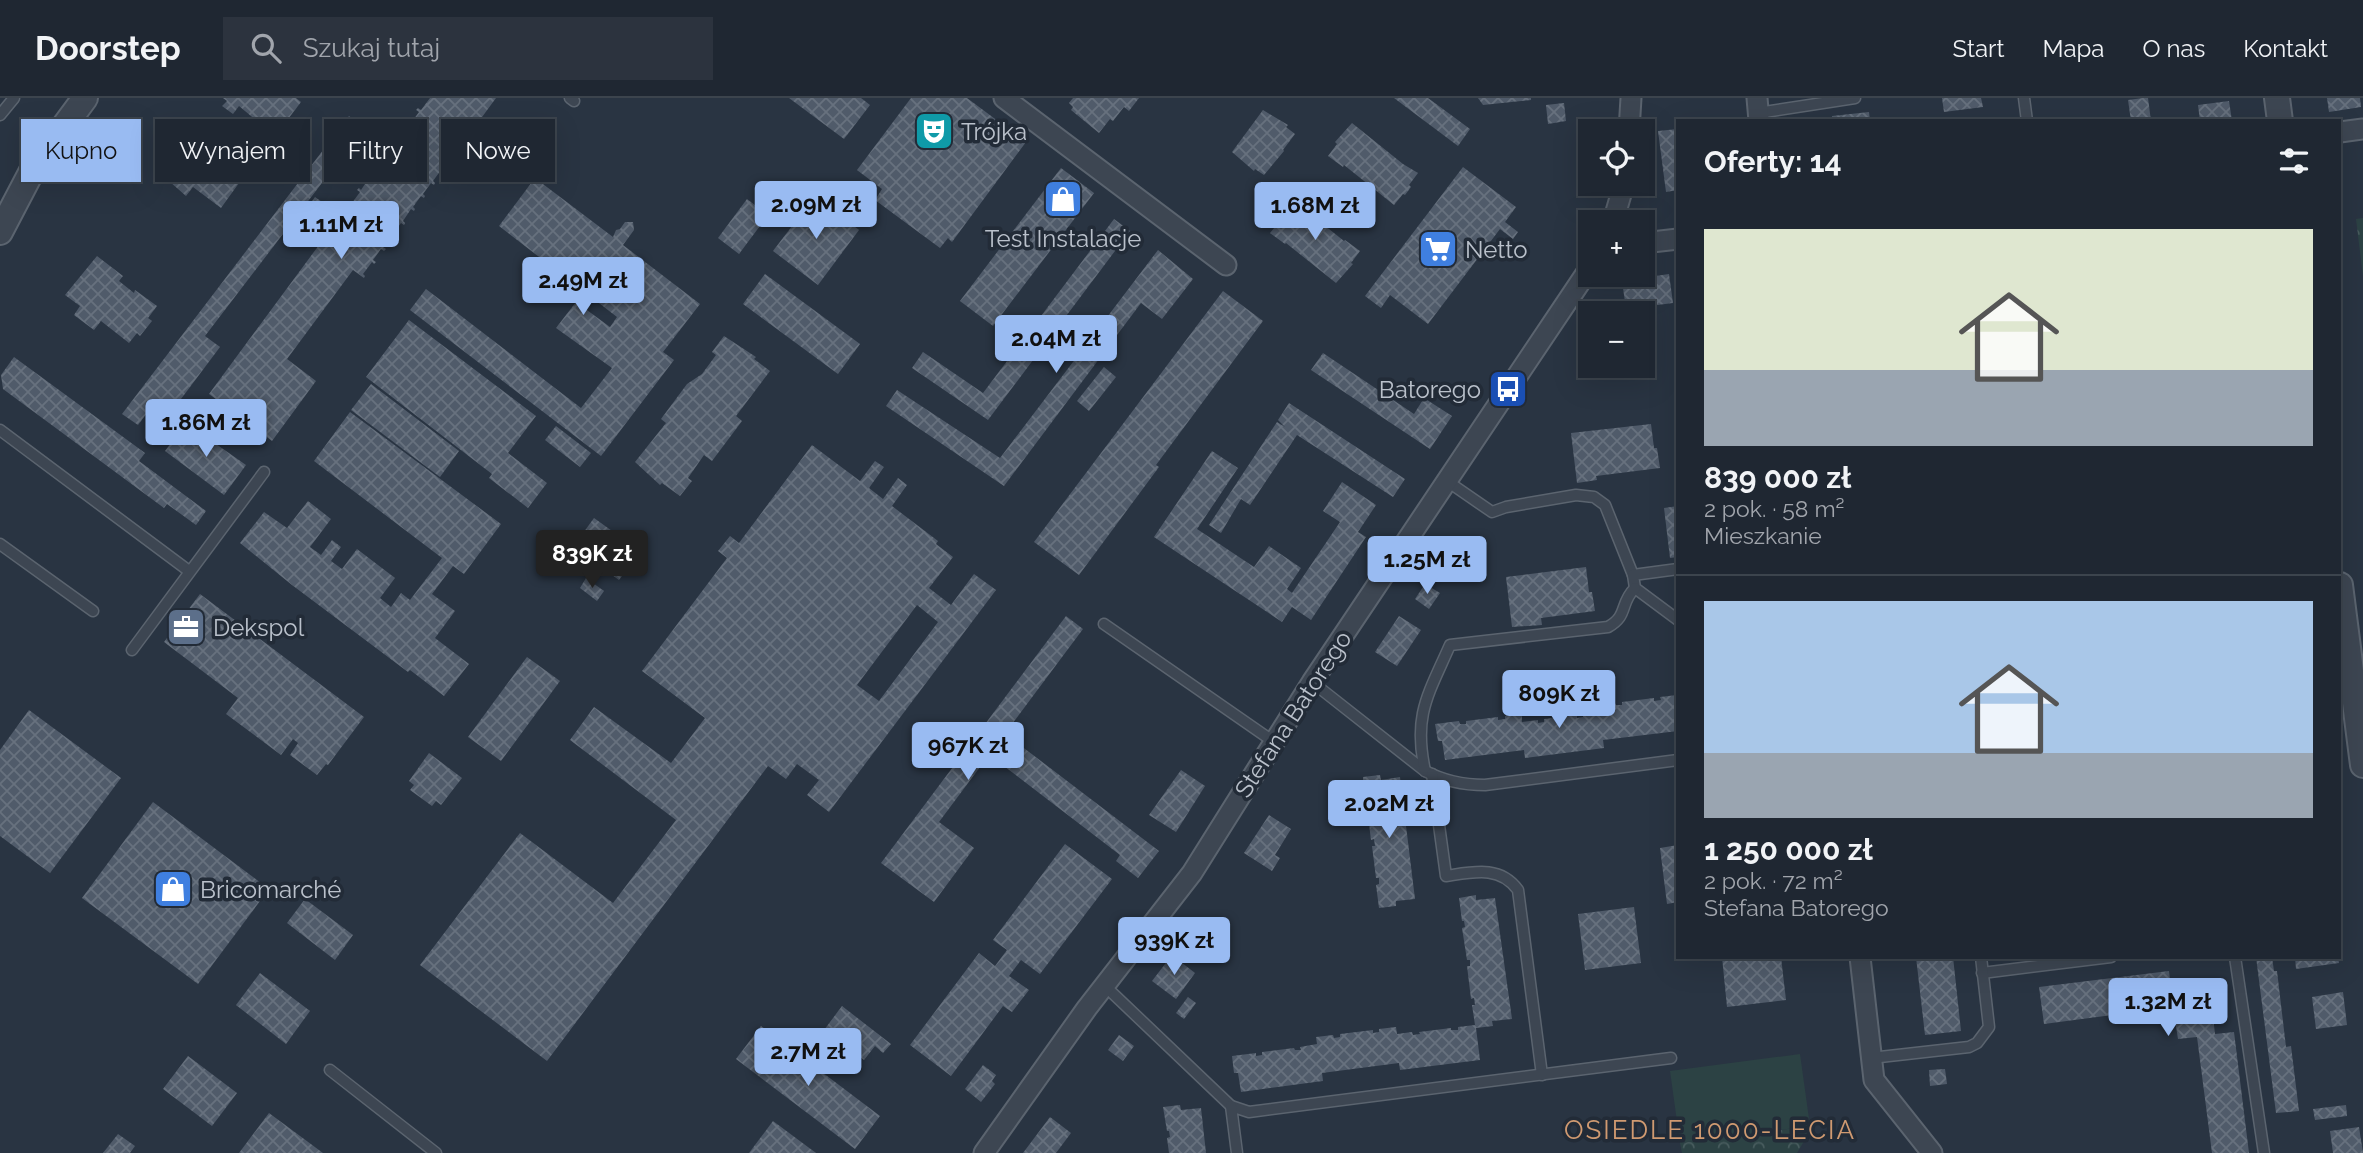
<!DOCTYPE html>
<html lang="pl">
<meta charset="utf-8">
<style>
:root{--surface:#1f2732;--page:#2c333e;--text:#f1f3f6;--muted:#a1a5ac;--line:#3c444d;--accent:#99bbf2}
body{margin:0;font-family:Raleway,sans-serif;background:var(--page);color:var(--text);height:100vh;display:flex;flex-direction:column;font-size:26px;white-space:nowrap}
*{box-sizing:border-box;margin:0}
p{font-size:23px;color:var(--muted)}
.icon{flex:none;width:38px;height:38px;fill:none;stroke:currentColor;stroke-width:2;stroke-linecap:round;stroke-linejoin:round}
.map{position:relative;flex:1;overflow:hidden}
.side{position:absolute;left:1676px;top:21px;width:665px;height:840px;display:flex;flex-direction:column;background:var(--surface);border-radius:0px;box-shadow:0 7px 28px #0002,0 0 0 2px var(--line)}
.side>*{flex:none}
.top-card{position:absolute;left:21px;top:21px;width:665px;height:63px;display:flex;gap:14px}
.tools{position:absolute;left:1578px;top:21px;display:grid;gap:14px}
.tools a{display:grid;place-items:center;width:77px;height:77px;border-radius:0px;background:var(--surface);box-shadow:0 7px 28px #0002,0 0 0 2px var(--line);font-size:35px}
.price{position:absolute;translate:-50% -60px;padding:0 16px;border-radius:7px;background:var(--accent);color:#111;font-size:23px;line-height:46px;filter:drop-shadow(0 2px 4px #0008)}
.price::after{content:'';position:absolute;left:50%;top:42px;width:21px;height:16px;margin-left:-10px;background:inherit;clip-path:polygon(0 0,100% 0,50% 100%)}
.price.selected{background:#222;color:#fff}
ul{padding:0;list-style:none}
li{display:grid;align-content:center;gap:14px;height:371px;padding:0 28px}
li+li{border-top:2px solid var(--line)}
li span{display:grid;place-items:center;height:217px;border-radius:0px;color:#555}
li>.icon{margin-inline-start:auto}
span .icon{width:126px;height:126px;fill:#fffc;stroke-width:1}
li b{font-size:30px}
h2{display:flex;justify-content:space-between;align-items:center;height:84px;padding:0 28px;font-size:30px}
.pill{padding:0 24px;border-radius:0px;background:var(--surface);box-shadow:0 7px 28px #0002,0 0 0 2px var(--line);font-size:24px;line-height:63px}
.pill.selected{background:var(--accent);color:#111}
header{display:flex;align-items:center;gap:42px;box-sizing:border-box;height:98px;padding:0 35px;background:var(--surface);border-bottom:2px solid var(--line)}
header strong{font-size:33px}
nav{display:flex;gap:38px;margin-inline-start:auto;font-size:24px}
.search{width:490px;height:63px;background:var(--page);display:flex;align-items:center;gap:18px;box-sizing:border-box;padding:0 24px;border-radius:0px;color:var(--muted);font-size:26px}
.map>svg:first-child{display:block}
.park{fill:url(#park-crowns)}
.pitch{fill:#2c4244}
.building{fill:url(#building-cross-hatch);fill-rule:evenodd}
.lines{fill:none;stroke-linecap:round;stroke-linejoin:round}
.service-casing{stroke:#5b646f;stroke-width:13}
.minor-casing{stroke:#5b646f;stroke-width:23}
.tertiary-casing{stroke:#5b646f;stroke-width:28}
.service{stroke:#3d4652;stroke-width:10}
.minor{stroke:#3d4652;stroke-width:19}
.tertiary{stroke:#3d4652;stroke-width:24}
.labels{text-anchor:middle;dominant-baseline:central;stroke-width:7;stroke-linejoin:round;paint-order:stroke}
.poi-label{font-size:24px;fill:#bac1cb;stroke:#222b37;text-anchor:start}
.street-label{font-size:24px;fill:#bac1cb;stroke:#222b37}
.neighbourhood-label{font-size:26px;letter-spacing:2px;fill:#d09a71;stroke:#222b37}
</style>
<header>
<strong>Doorstep</strong>
<div class="search"><svg class="icon" aria-label="search" viewBox="0 0 24 24"><circle cx="10" cy="10" r="6"/><path d="M15 15l6 6"/></svg>Szukaj tutaj</div>
<nav><a>Start</a><a>Mapa</a><a>O nas</a><a>Kontakt</a></nav>
</header>
<div class="map">
<svg width="2363" height="1055" viewBox="0 0 2363 1055">
<defs>
<pattern id="park-crowns" width="20" height="18" patternUnits="userSpaceOnUse" patternTransform="scale(1.75)"><rect width="20" height="18" fill="#2c4244"/><path d="M2 6a3 3 0 1 1 6 0M12 15a3 3 0 1 1 6 0" fill="none" stroke="#485c5e"/></pattern>
<pattern id="building-cross-hatch" width="8" height="8" patternUnits="userSpaceOnUse" patternTransform="scale(1.75)"><rect width="8" height="8" fill="#505b6a"/><path d="M0 0l8 8M0 8l8-8" fill="none" stroke="#67717e"/></pattern>
</defs>
<rect width="100%" height="100%" fill="#293442"/>
<g class="park">
<polygon points="2363,120 2363,178 2356,121"/>
<polygon points="1810,1028 1810,1033 1797,1055 1682,1055 1680,1045"/>
</g>
<polygon class="pitch" points="1800,956 1810,1028 1680,1045 1670,973"/>
<g class="building">
<polygon points="223,0 296,0 301,4 282,29 277,25 270,34 239,8 233,16 222,8 227,3"/>
<polygon points="430,0 496,0 474,30 475,31 474,33 471,31 462,43 465,45 463,48 461,46 452,56 455,58 453,61 450,59 442,70 445,72 443,74 441,72 433,83 435,85 434,87 431,85 423,96 425,98 424,100 421,98 413,109 415,111 414,113 411,111 403,123 405,125 404,127 401,125 393,136 396,138 394,140 391,138 383,149 386,151 384,153 381,151 373,162 376,164 374,166 372,164 363,176 365,178 364,180 353,172 287,261 316,283 272,343 209,296 319,147 294,128 315,99 342,118 350,107 347,105 349,103 352,105 360,94 357,92 359,90 361,92 369,80 367,78 368,76 371,78 380,67 377,65 378,63 381,65 389,54 387,52 388,50 391,52 399,41 397,39 398,36 401,39 409,28 406,26 408,23 411,25 419,14 416,12 418,10 421,12"/>
<polygon points="789,0 861,0 870,7 844,41"/>
<polygon points="911,0 967,0 1026,44 952,144 948,140 940,150 875,102 882,91 857,72"/>
<polygon points="1073,0 1139,0 1129,13 1124,9 1113,23 1110,21 1099,35 1071,12 1073,9 1069,5"/>
<polygon points="1394,0 1428,0 1470,31 1458,48"/>
<polygon points="1478,0 1531,0 1531,2 1483,7"/>
<polygon points="1942,0 1981,0 1983,9 1944,14"/>
<polygon points="2143,0 2148,0 2151,23 2131,23 2128,2"/>
<polygon points="2327,0 2360,0 2361,9 2329,14"/>
<polygon points="2229,3 2232,23 2200,23 2198,7"/>
<polygon points="1564,5 1566,23 1548,26 1546,7"/>
<polygon points="1263,12 1288,27 1286,29 1295,36 1283,52 1284,53 1264,77 1255,71 1254,73 1232,54"/>
<polygon points="1869,14 1870,23 1832,23 1832,18"/>
<polygon points="349,18 364,30 205,238 220,249 172,313 157,302 138,327 122,316"/>
<polygon points="1352,25 1403,66 1418,75 1409,87 1411,89 1405,97 1403,96 1394,107 1344,67 1343,69 1328,58 1337,46 1335,44"/>
<polygon points="185,30 227,64 228,62 241,72 234,81 239,85 221,110 193,89 186,98 153,69"/>
<polygon points="1678,31 1678,92 1666,94 1658,33"/>
<polygon points="1586,65 1591,66 1590,87 1580,84"/>
<polygon points="1463,69 1516,109 1505,124 1518,134 1513,141 1500,131 1428,226 1390,197 1381,210 1365,198"/>
<polygon points="1061,70 1094,95 993,228 960,203"/>
<polygon points="535,80 613,139 616,132 620,131 625,124 633,124 634,132 623,147 700,206 663,254 674,262 601,358 410,212 426,191 581,310 612,270 556,230 576,204 610,229 617,219 499,128"/>
<polygon points="815,98 859,132 818,187 773,153"/>
<polygon points="747,101 768,117 739,156 718,140"/>
<polygon points="1294,103 1344,143 1345,142 1360,153 1351,165 1353,166 1336,185 1286,145 1285,146 1270,135 1279,124 1277,122"/>
<polygon points="1114,121 1130,133 988,322 912,270 923,254 983,295"/>
<polygon points="1158,152 1193,181 1162,221 1141,205 1004,388 886,308 897,292 1000,360"/>
<polygon points="97,158 123,178 119,183 134,195 135,192 157,208 148,220 152,223 140,238 137,235 129,245 101,223 94,232 74,217 80,208 65,197"/>
<polygon points="765,176 860,246 838,276 743,206"/>
<polygon points="1669,176 1673,205 1626,211 1622,183"/>
<polygon points="1223,193 1263,223 1156,367 1159,369 1079,477 1034,444"/>
<polygon points="409,222 536,318 508,355 547,385 528,410 489,380 492,376 366,279"/>
<polygon points="724,238 756,259 754,261 770,273 736,318 742,323 712,363 704,357 688,380 692,383 680,398 662,385 660,387 635,364 666,325 661,321 687,286 702,276 716,257 712,254"/>
<polygon points="1323,255 1414,316 1424,300 1452,318 1430,351 1311,272"/>
<polygon points="14,259 145,355 139,363 206,413 196,427 167,406 164,410 3,291 1,277"/>
<polygon points="1104,269 1116,279 1089,313 1077,303"/>
<polygon points="371,286 459,353 440,379 351,312"/>
<polygon points="1289,305 1405,381 1393,399 1297,337 1250,407 1241,401 1221,435 1209,427 1277,324 1285,329 1278,322"/>
<polygon points="350,314 501,426 464,476 453,468 432,496 455,513 435,540 469,566 444,598 410,572 408,574 292,487 240,445 264,414 287,430 308,403 331,421 310,449 321,457 332,442 341,449 331,463 342,471 357,451 395,480 380,500 391,509 401,495 410,502 442,460 314,363"/>
<polygon points="186,325 246,367 224,397 165,353"/>
<polygon points="1651,326 1654,350 1657,350 1660,370 1596,378 1597,382 1577,385 1571,335"/>
<polygon points="556,328 591,355 580,369 545,342"/>
<path d="M812,347L860,383L875,363L884,369L869,390L883,401L898,380L907,387L892,408L938,443L936,446L953,459L929,490L951,507L974,476L996,492L829,714L807,697L819,682L797,666L786,681L768,668L547,963L420,867L520,735L613,805L676,722L570,642L594,609L671,665L705,620L642,573L727,460L718,453L730,438L739,445ZM917,507L938,524L879,603L857,587Z"/>
<polygon points="1212,353 1238,370 1197,431 1254,469 1269,448 1301,470 1287,491 1292,495 1340,424 1323,413 1342,384 1376,407 1358,434 1366,439 1311,522 1292,509 1282,524 1154,439"/>
<polygon points="1678,408 1678,459 1670,460 1664,410"/>
<polygon points="594,420 640,453 619,482 573,449"/>
<polygon points="1586,469 1589,494 1592,494 1595,513 1541,520 1542,527 1512,529 1506,479"/>
<polygon points="586,480 604,493 597,503 580,490"/>
<polygon points="1425,486 1440,495 1429,511 1415,501"/>
<polygon points="200,496 364,619 328,667 326,666 317,677 290,657 298,645 293,641 281,657 226,616 238,600 164,544"/>
<polygon points="1066,518 1083,531 939,724 974,750 934,804 881,765"/>
<polygon points="1399,518 1421,532 1397,568 1375,554"/>
<polygon points="527,559 560,583 501,663 468,639"/>
<polygon points="1677,597 1678,633 1603,642 1604,650 1525,660 1524,652 1445,662 1442,643 1438,643 1435,626 1459,623 1460,626 1466,626 1466,623 1498,619 1498,622 1505,621 1505,618 1522,616 1522,624 1538,622 1538,625 1544,624 1544,621 1577,617 1577,620 1583,619 1583,617 1599,614 1598,607 1615,605 1616,607 1622,607 1622,604 1654,600 1654,603 1661,602 1660,599"/>
<polygon points="29,612 121,680 50,775 0,738 0,652"/>
<polygon points="1016,644 1159,753 1138,780 1116,763 1120,757 1000,665"/>
<polygon points="429,655 462,680 441,707 436,703 432,708 410,692 414,687 409,683"/>
<polygon points="1181,672 1205,688 1176,734 1149,717"/>
<polygon points="1380,677 1381,682 1400,679 1415,801 1396,803 1396,808 1379,810 1376,787 1379,786 1379,780 1376,780 1372,748 1375,748 1374,741 1371,742 1367,710 1370,709 1369,703 1366,703 1363,679"/>
<polygon points="153,704 269,791 198,886 82,800"/>
<polygon points="1269,717 1291,731 1275,757 1280,760 1272,773 1244,755"/>
<polygon points="1065,746 1112,781 1040,876 1021,862 1009,878 1029,892 1012,914 1003,908 951,978 910,947 979,855 995,868 1007,852 993,842"/>
<polygon points="1678,747 1678,804 1667,806 1660,750"/>
<polygon points="1476,797 1476,802 1495,800 1512,921 1492,923 1493,928 1476,930 1480,962 1400,972 1399,965 1322,975 1323,983 1241,994 1238,975 1234,975 1232,958 1256,955 1256,958 1262,957 1262,954 1294,950 1295,952 1301,952 1300,949 1317,946 1316,939 1333,937 1334,940 1340,939 1340,936 1373,932 1373,935 1379,934 1379,931 1396,929 1397,936 1412,934 1413,937 1420,936 1419,934 1451,930 1451,932 1458,932 1458,929 1475,927 1472,907 1475,907 1474,900 1471,901 1467,868 1470,868 1470,862 1467,862 1462,830 1465,829 1464,823 1462,823 1459,800"/>
<polygon points="305,801 353,837 335,862 287,825"/>
<polygon points="1634,809 1641,865 1585,872 1578,816"/>
<polygon points="1172,857 1195,875 1176,901 1152,883"/>
<polygon points="1722,859 1781,859 1786,902 1727,909"/>
<polygon points="1916,859 1953,859 1961,933 1925,937"/>
<polygon points="2256,859 2272,859 2274,873 2277,873 2286,949 2291,948 2299,1013 2276,1015"/>
<polygon points="2295,859 2338,859 2339,865 2296,871"/>
<polygon points="2169,873 2171,890 2209,883 2215,936 2234,934 2249,1055 2212,1055 2197,939 2178,941 2173,909 2044,926 2039,889"/>
<polygon points="260,875 310,913 286,946 236,907"/>
<polygon points="2343,894 2347,927 2316,931 2312,899"/>
<polygon points="1188,899 1196,905 1184,921 1176,915"/>
<polygon points="842,908 891,946 883,955 875,948 864,962 824,932"/>
<polygon points="761,928 880,1018 855,1051 736,961"/>
<polygon points="1119,937 1134,948 1123,963 1108,952"/>
<polygon points="188,958 237,995 212,1028 163,991"/>
<polygon points="983,967 996,977 992,983 995,986 981,1004 965,991"/>
<polygon points="1945,971 1947,986 1930,988 1929,972"/>
<polygon points="1180,1007 1181,1012 1201,1010 1206,1055 1169,1055 1167,1040 1170,1039 1169,1033 1167,1033 1163,1009"/>
<polygon points="2346,1007 2347,1018 2315,1022 2313,1011"/>
<polygon points="269,1015 323,1055 239,1055"/>
<polygon points="1050,1019 1071,1035 1056,1055 1023,1055"/>
<polygon points="773,1023 816,1055 749,1055"/>
<polygon points="2359,1029 2363,1055 2333,1055 2330,1033"/>
<polygon points="118,1036 135,1048 130,1055 103,1055"/>
</g>
<g class="lines">
<g class="service-casing">
<g id="service">
<polyline points="570,0 574,3"/>
<polyline points="2024,0 2027,23"/>
<polyline points="1758,15 1855,0"/>
<polyline points="0,17 14,0"/>
<polyline points="0,332 189,473"/>
<polyline points="1447,383 1492,414 1506,409 1576,397 1594,399 1605,407 1633,477"/>
<polyline points="0,446 93,513"/>
<polyline points="1678,471 1633,477 1635,490 1678,522"/>
<polyline points="1104,526 1274,644"/>
<polyline points="132,552 264,374"/>
<path d="M1312,584L1425,673C1444,683 1463,687 1485,687L1678,662"/>
<path d="M1425,673C1413,617 1428,597 1450,547L1608,529C1629,517 1619,506 1635,490"/>
<path d="M1432,676L1446,778C1473,774 1500,767 1518,792L1542,977"/>
<polyline points="2235,859 2264,1055"/>
<polyline points="1982,875 2111,859"/>
<polyline points="1105,888 1231,1008 1249,1014 1671,960"/>
<polyline points="1871,960 1969,949 1977,945 1989,929 1981,859"/>
<polyline points="330,972 436,1055"/>
<polyline points="1231,1008 1237,1055"/>
</g>
</g>
<g class="minor-casing">
<g id="minor">
<polyline points="1004,0 1226,167"/>
<polyline points="1757,0 1759,23"/>
<polyline points="1629,33 1631,0"/>
<polyline points="2340,34 2363,31"/>
<polyline points="1613,124 1624,86"/>
<polyline points="1643,145 1678,141"/>
<polyline points="1860,859 1874,982 1932,1055"/>
<polyline points="984,1055 1087,910 1192,775 1312,584 1591,168"/>
</g>
</g>
<g class="tertiary-casing">
<g id="tertiary">
<polyline points="2277,0 2280,23"/>
<polyline points="0,134 34,69 85,0"/>
<polyline points="2340,487 2363,667"/>
</g>
</g>
<use href="#service" class="service"/>
<use href="#minor" class="minor"/>
<use href="#tertiary" class="tertiary"/>
</g>
<defs>
<g id="theatre-square" transform="scale(2.0125)"><rect x="-9" y="-9" width="18" height="18" rx="4" fill="#0f9aa8" stroke="#222b37"/><path d="M-5-5.5Q0-4 5-5.5V0Q5 5 0 6Q-5 5-5 0ZM-3.3-2.5H-1v1.5H-3.3ZM1-2.5H3.3v1.5H1ZM-2.8 1Q0 5.5 2.8 1Z" fill="#fff"/></g>
<g id="shop-square" transform="scale(2.0125)"><rect x="-9" y="-9" width="18" height="18" rx="4" fill="#3f7fe0" stroke="#222b37"/><path d="M-5-2.5h2.3a2.7 3.5 0 0 1 5.4 0H5L5.5 6h-11ZM-1.5-2.5h3a1.5 2.3 0 0 0-3 0Z" fill="#fff"/></g>
<g id="supermarket-square" transform="scale(2.0125)"><rect x="-9" y="-9" width="18" height="18" rx="4" fill="#3f7fe0" stroke="#222b37"/><path d="M-6-5.5h2.5l.6 2H6L4.5 2H-2.5L-4.4-4H-6ZM-1.5 3.2a1.3 1.3 0 1 0 .1 0ZM3 3.2a1.3 1.3 0 1 0 .1 0Z" fill="#fff"/></g>
<g id="bus-square" transform="scale(2.0125)"><rect x="-9" y="-9" width="18" height="18" rx="4" fill="#1a4fb4" stroke="#222b37"/><path d="M-5-6H5V4H4V6H2V4H-2V6H-4V4H-5ZM-3.5-4V0h7V-4ZM-3.5 1.2v1.5H-2V1.2ZM2 1.2v1.5H3.5V1.2Z" fill="#fff"/></g>
<g id="office-square" transform="scale(2.0125)"><rect x="-9" y="-9" width="18" height="18" rx="4" fill="#5c6f8a" stroke="#222b37"/><path d="M-6-3h4V-5.5h4V-3h4V5H-6ZM-1-4.5V-3h2v-1.5ZM-6 0V1H6V0Z" fill="#fff"/></g>
</defs>
<g fill-rule="evenodd">
<use href="#theatre-square" x="934" y="33"/>
<use href="#shop-square" x="1063" y="101"/>
<use href="#supermarket-square" x="1438" y="151"/>
<use href="#bus-square" x="1508" y="291"/>
<use href="#office-square" x="186" y="529"/>
<use href="#shop-square" x="173" y="791"/>
</g>
<g class="labels">
<g class="poi-label">
<text x="961" y="33">Trójka</text>
<text x="1063" y="140" text-anchor="middle">Test Instalacje</text>
<text x="1465" y="151">Netto</text>
<text x="1481" y="291" text-anchor="end">Batorego</text>
<text x="213" y="529">Dekspol</text>
<text x="200" y="791">Bricomarché</text>
</g>
<g class="street-label">
<text transform="translate(1293 616) rotate(-57)">Stefana Batorego</text>
</g>
<g class="neighbourhood-label">
<text x="1710" y="1032">OSIEDLE 1000-LECIA</text>
</g>
</g>
</svg>
<div class="tools">
<a><svg class="icon" aria-label="locate" viewBox="0 0 24 24"><circle cx="12" cy="12" r="6"/><path d="M12 2v4M12 18v4M2 12h4M18 12h4"/></svg></a>
<a>+</a>
<a>−</a>
</div>
<b class="price" style="left:816px;top:143px">2.09M zł</b>
<b class="price" style="left:1315px;top:144px">1.68M zł</b>
<b class="price" style="left:341px;top:163px">1.11M zł</b>
<b class="price" style="left:583px;top:219px">2.49M zł</b>
<b class="price" style="left:1056px;top:277px">2.04M zł</b>
<b class="price" style="left:206px;top:361px">1.86M zł</b>
<b class="price selected" style="left:592px;top:492px">839K zł</b>
<b class="price" style="left:1427px;top:498px">1.25M zł</b>
<b class="price" style="left:1559px;top:632px">809K zł</b>
<b class="price" style="left:968px;top:684px">967K zł</b>
<b class="price" style="left:1389px;top:742px">2.02M zł</b>
<b class="price" style="left:1174px;top:879px">939K zł</b>
<b class="price" style="left:2168px;top:940px">1.32M zł</b>
<b class="price" style="left:808px;top:990px">2.7M zł</b>
<div class="top-card">
<a class="pill selected">Kupno</a>
<a class="pill">Wynajem</a>
<a class="pill">Filtry</a>
<a class="pill">Nowe</a>
</div>
<section class="side">
<h2>Oferty: 14<svg class="icon" aria-label="filters" viewBox="0 0 24 24"><path d="M4 7h16M4 17h16"/><circle cx="9" cy="7" r="2"/><circle cx="15" cy="17" r="2"/></svg></h2>
<ul>
<li><span style="background:linear-gradient(#dfe7d0 65%,#9aa5b1 0)"><svg class="icon" aria-label="home" viewBox="0 0 24 24"><path d="M3 11l9-7 9 7M6 9v11h12V9"/></svg></span><div><b>839 000 zł</b><p>2 pok. · 58 m²</p><p>Mieszkanie</p></div></li>
<li><span style="background:linear-gradient(#a9c7e8 70%,#9aa5b1 0)"><svg class="icon" aria-label="home" viewBox="0 0 24 24"><path d="M3 11l9-7 9 7M6 9v11h12V9"/></svg></span><div><b>1 250 000 zł</b><p>2 pok. · 72 m²</p><p>Stefana Batorego</p></div></li>
</ul>
</section>
</div>
